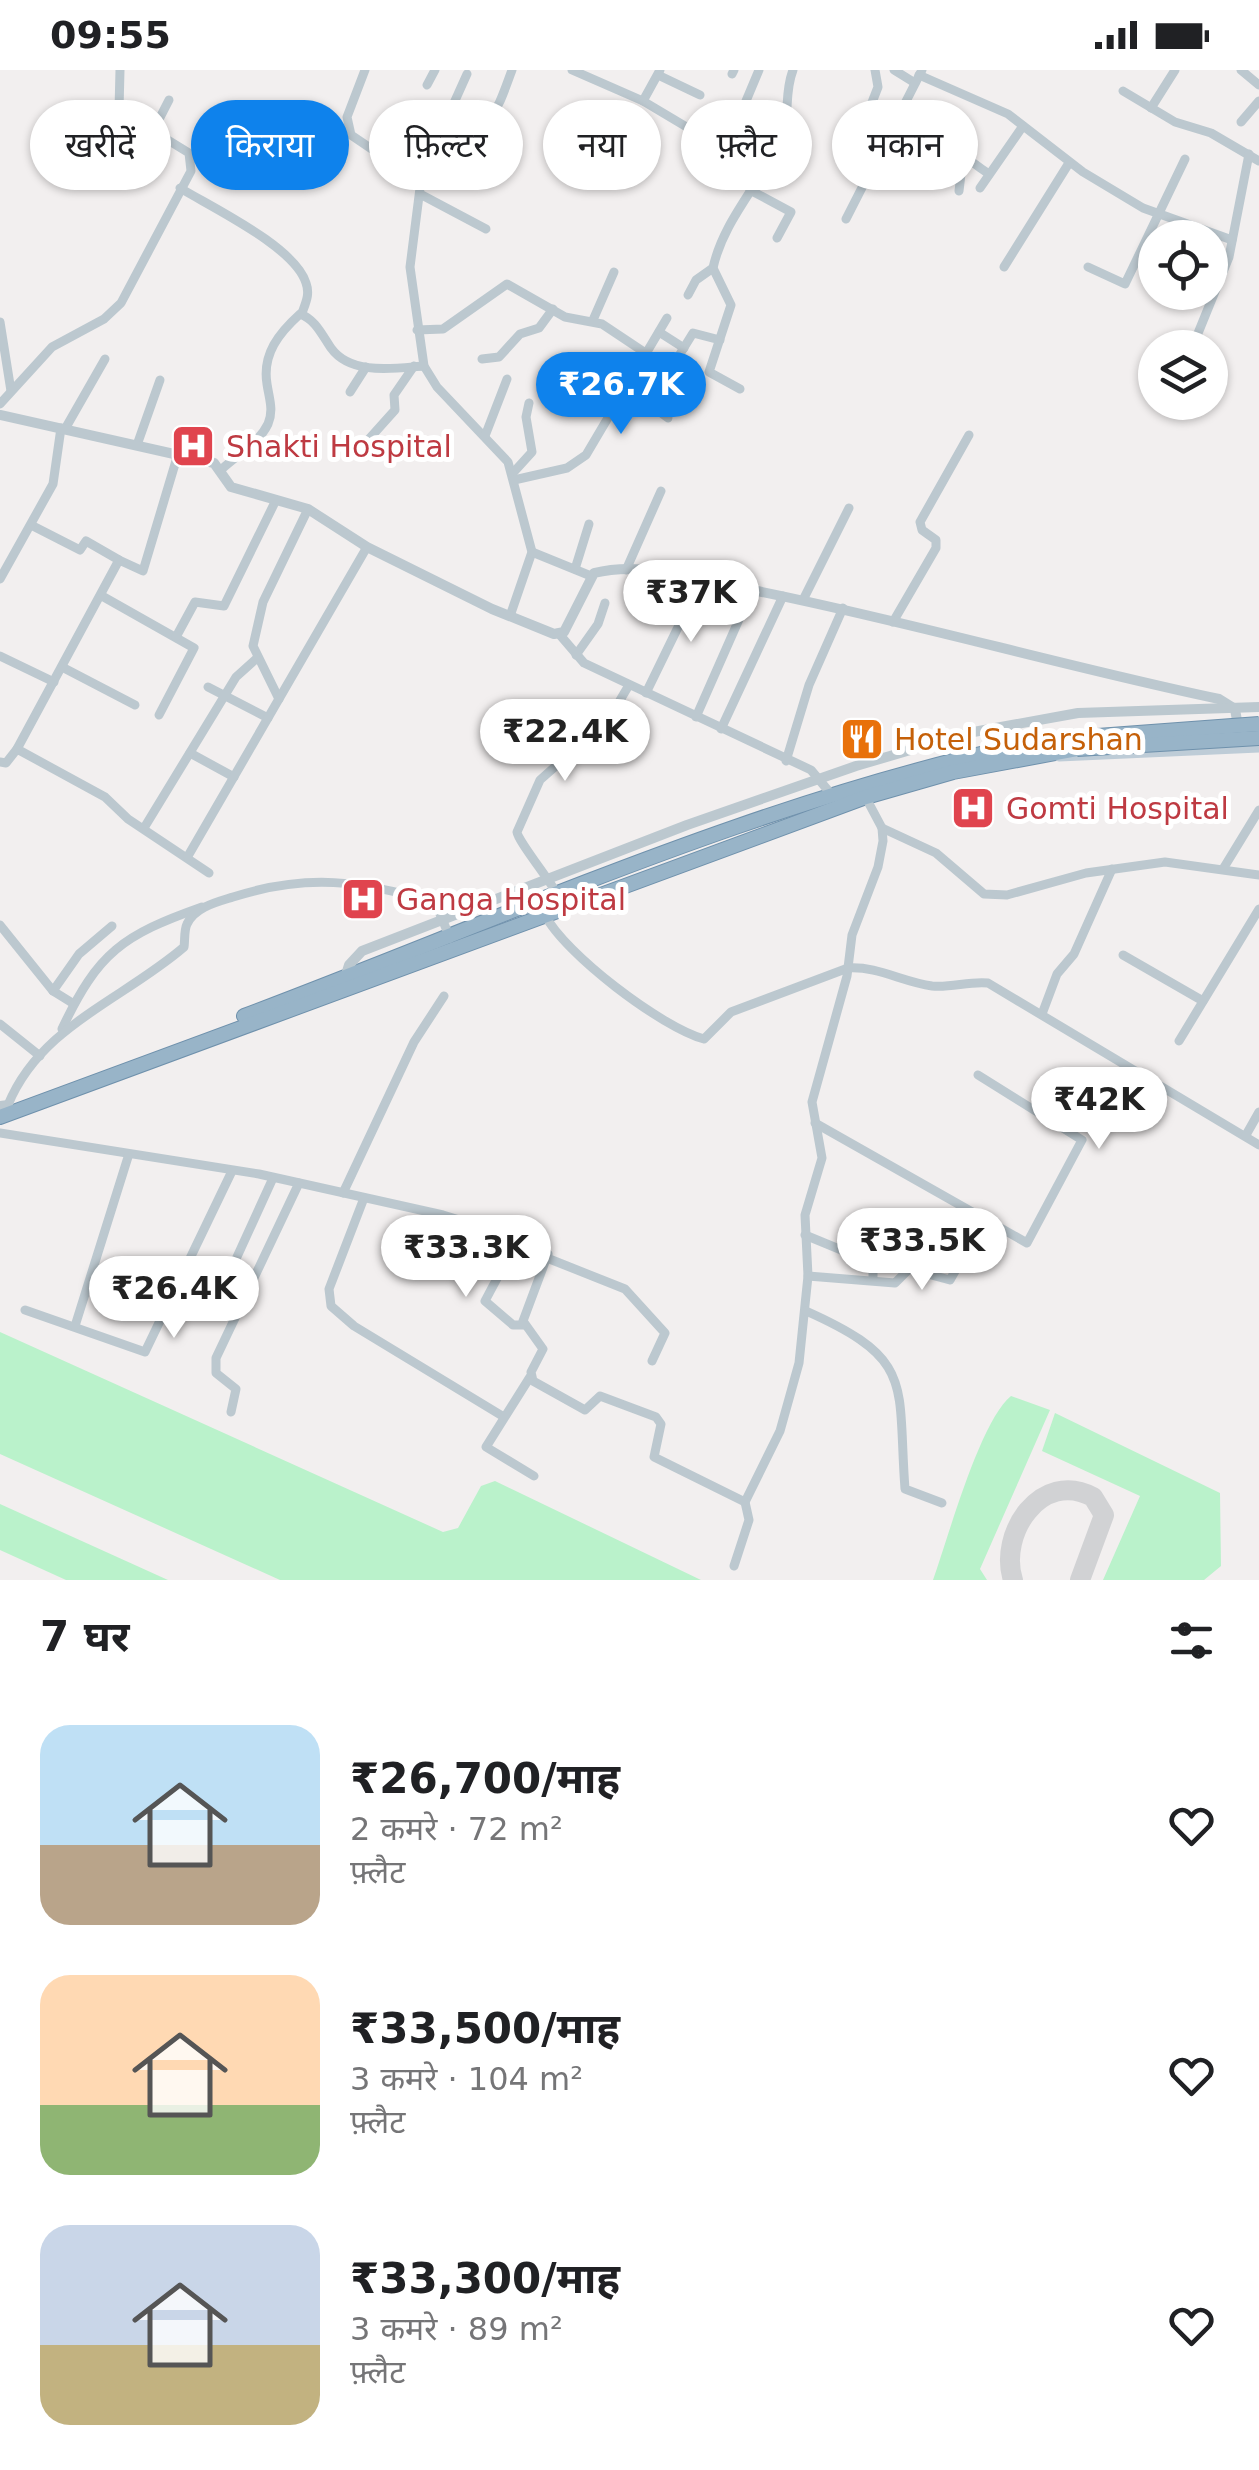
<!DOCTYPE html>
<html lang="hi">
<meta charset="utf-8">
<style>
:root{--surface:#fff;--page:#f2f2f2;--text:#202124;--muted:#757577;--accent:#0e82ec}
body{margin:0;font-family:"DejaVu Sans","Noto Sans Devanagari",sans-serif;background:var(--page);color:var(--text);height:100vh;display:flex;flex-direction:column;font-size:38px;white-space:nowrap}
*{box-sizing:border-box;margin:0}
p{font-size:32px;color:var(--muted)}
.icon{flex:none;width:55px;height:55px;fill:none;stroke:currentColor;stroke-width:2;stroke-linecap:round;stroke-linejoin:round}
.map{position:relative;height:1510px;overflow:hidden}
.details{display:flex;flex-direction:column;background:var(--surface);flex:1}
.details>*{flex:none}
.guide{position:absolute;left:30px;top:30px;width:1200px;height:90px;display:flex;gap:20px}
.buttons{position:absolute;left:1138px;top:150px;display:grid;gap:20px}
.buttons a{display:grid;place-items:center;width:90px;height:90px;border-radius:50%;background:var(--surface);box-shadow:0 2px 8px #0004;font-size:50px}
.price{position:absolute;translate:-50% -85px;padding:0 22px;border-radius:35px;background:#fff;color:#222;font-size:32px;line-height:65px;filter:drop-shadow(0 2px 5px #0008)}
.price::after{content:'';position:absolute;left:50%;top:60px;width:30px;height:22px;margin-left:-15px;background:inherit;clip-path:polygon(0 0,100% 0,50% 100%)}
.price.current{background:var(--accent);color:#fff}
ul{padding:0;list-style:none}
li{display:flex;align-items:center;gap:30px;height:250px;padding:0 40px}
li span{display:grid;place-items:center;flex:none;width:280px;height:200px;border-radius:30px;color:#555}
li>.icon{margin-inline-start:auto}
span .icon{width:120px;height:120px;fill:#fffc;stroke-width:1}
li b{font-size:42px}
h2{display:flex;justify-content:space-between;align-items:center;height:120px;padding:0 40px;font-size:42px}
.tag{padding:0 35px;border-radius:45px;background:var(--surface);box-shadow:0 2px 8px #0004;font-size:35px;line-height:90px}
.tag.current{background:var(--accent);color:#fff}
.status{display:flex;justify-content:space-between;align-items:center;height:70px;padding:0 50px;background:var(--surface);direction:ltr}
.status svg{height:28px;fill:currentColor}
.map>svg:first-child{display:block}
.green{fill:#baf2cb}
.lines{fill:none;stroke-linecap:round;stroke-linejoin:round}
.taxiway{stroke:#d1d2d4;stroke-width:20}
.trunk-casing{stroke:#6f91ac;stroke-width:16}
.minor{stroke:#bcc8cf;stroke-width:9}
.tertiary{stroke:#bcc8cf;stroke-width:10}
.secondary{stroke:#beccd7;stroke-width:11}
.trunk{stroke:#98b4c8;stroke-width:14}
.trunk-bridge-casing{stroke:#6f91ac;stroke-width:16;stroke-linecap:butt}
.trunk-bridge{stroke:#98b4c8;stroke-width:14}
.labels{text-anchor:middle;dominant-baseline:central;stroke-width:10;stroke-linejoin:round;paint-order:stroke}
.health-label{font-size:30px;fill:#be3a42;stroke:#fff;text-anchor:start}
.food-label{font-size:30px;fill:#c56008;stroke:#fff;text-anchor:start}
</style>
<div class="status"><b>09:55</b><svg viewBox="0 0 49 12"><path d="M0 12V9h3v3zM5 12V6h3v6zM10 12V3h3v9zM15 12V0h3v12zM26 1h20v11H26zM47 4h2v5h-2z"/></svg></div>
<div class="map">
<svg width="1259" height="1510" viewBox="0 0 1259 1510">
<rect width="100%" height="100%" fill="#f2efef"/>
<g class="green">
<polygon points="0,1262 443,1462 458,1458 481,1416 495,1411 701,1510 280,1510 0,1384"/>
<path d="M1011,1326L1050,1340L980,1499L987,1510H933C948,1468 980,1351 1011,1326Z"/>
<polygon points="1055,1343 1220,1423 1221,1496 1204,1510 1103,1510 1140,1426 1042,1381"/>
<polygon points="0,1434 168,1510 66,1510 0,1480"/>
</g>
<g class="lines">
<path class="taxiway" d="M1013,1510C998,1464 1041,1399 1093,1427L1104,1445L1080,1510"/>
<g class="trunk-casing">
<g id="trunk">
<path d="M244,946C507,847 768,726 1044,670"/>
<polyline points="0,1047 866,727 953,702 1077,679"/>
</g>
</g>
<g class="minor">
<polyline points="365,0 347,47 351,65 410,105 420,118 410,197 424,296 437,317 508,392 532,482 510,546"/>
<polyline points="572,0 643,31 660,0"/>
<polyline points="894,0 915,13"/>
<polyline points="1241,0 1259,15"/>
<polyline points="732,4 734,0"/>
<polyline points="658,5 700,25"/>
<polyline points="919,5 1008,44 1083,102 1143,138 1232,170"/>
<polyline points="427,15 435,0"/>
<polyline points="1123,21 1175,52 1211,63 1259,91"/>
<polyline points="643,31 762,102"/>
<polyline points="746,31 759,0"/>
<polyline points="1151,38 1175,0"/>
<path d="M903,41C939,60 955,82 989,104"/>
<polyline points="1241,52 1259,31"/>
<polyline points="864,53 878,17 875,0"/>
<polyline points="152,63 169,30"/>
<path d="M441,63C493,62 496,43 512,0"/>
<polyline points="418,113 467,4"/>
<path d="M180,118C213,138 295,177 306,213C310,224 306,232 302,243"/>
<polyline points="980,118 1023,56"/>
<polyline points="750,120 791,142 777,168"/>
<polyline points="959,121 963,87"/>
<polyline points="420,124 486,159"/>
<polyline points="846,149 922,0"/>
<polyline points="1004,197 1069,93"/>
<polyline points="1088,197 1125,214 1185,89"/>
<polyline points="688,225 696,210 713,198"/>
<polyline points="593,250 614,202"/>
<polyline points="0,252 11,321"/>
<polyline points="417,260 443,259 507,214 565,247 602,254 647,284"/>
<polyline points="659,262 684,278"/>
<polyline points="1192,278 1229,187 1249,84"/>
<polyline points="482,289 499,287 520,264 539,258 553,239"/>
<path d="M740,319L709,302L731,235L713,198C724,147 765,110 783,62C790,43 784,23 793,0"/>
<polyline points="350,322 366,297"/>
<polyline points="0,334 52,277 104,249 121,233 191,101 189,83 119,40 120,0"/>
<polyline points="668,348 649,334 693,263 720,270"/>
<polyline points="65,359 105,289"/>
<polyline points="485,366 507,309"/>
<polyline points="369,369 395,340 394,325 414,296"/>
<polyline points="137,375 160,310"/>
<path d="M222,399C237,385 259,373 268,354C274,340 269,328 267,314C262,284 279,263 300,244C315,249 322,265 331,278C351,306 396,298 424,296"/>
<polyline points="512,404 532,382 526,347 529,333"/>
<polyline points="514,410 567,398 586,385 667,248"/>
<polyline points="31,455 80,480 86,471 119,490"/>
<polyline points="532,482 591,506"/>
<polyline points="575,499 589,454"/>
<polyline points="626,500 661,421"/>
<polyline points="0,509 53,414 61,358"/>
<polyline points="102,526 194,578 159,645"/>
<polyline points="803,530 849,438"/>
<polyline points="893,552 936,478 936,470 922,460 920,452 969,365"/>
<polyline points="560,565 584,593 811,700 831,724"/>
<polyline points="176,567 195,532 224,536 276,430"/>
<polyline points="576,585 598,554 605,533"/>
<polyline points="0,586 54,612"/>
<polyline points="62,597 135,635"/>
<polyline points="208,617 268,648"/>
<polyline points="646,623 701,510"/>
<polyline points="279,629 253,576 263,532 308,439"/>
<polyline points="696,647 752,520"/>
<polyline points="721,659 783,526"/>
<polyline points="17,679 119,490 143,501 178,384"/>
<polyline points="190,683 234,707"/>
<polyline points="786,691 809,615 843,538"/>
<polyline points="0,692 6,693 17,679 105,727 128,749 209,803"/>
<polyline points="144,758 236,607 256,589"/>
<polyline points="882,758 936,783 984,824 1007,825 1086,803 1165,792 1259,805"/>
<polyline points="188,786 367,477"/>
<polyline points="1223,799 1259,740"/>
<path d="M557,824C549,809 518,771 517,762L540,710L609,649L629,615"/>
<path d="M545,845C565,884 661,957 704,969L731,942L848,898C877,896 903,912 932,916C951,918 969,911 988,913L1259,1075"/>
<polyline points="0,855 53,921 74,934"/>
<polyline points="1123,885 1203,931"/>
<polyline points="53,921 79,884 112,856"/>
<polyline points="1042,944 1057,904 1074,884 1112,799"/>
<polyline points="0,954 40,986"/>
<path d="M62,959C98,882 123,865 202,837"/>
<polyline points="1179,971 1259,839"/>
<path d="M8,1035C40,956 124,929 184,877C185,871 184,860 187,854C195,837 217,832 233,827C308,803 360,811 435,832L450,868"/>
<polyline points="815,1053 1027,1173 1082,1070 978,1005"/>
<polyline points="0,1063 259,1104 443,1145 530,1172 548,1184 523,1251 543,1279 531,1302 533,1311 585,1340 600,1326 656,1347 661,1354 654,1387 745,1432 780,1361 799,1293 808,1206 805,1145 822,1088 812,1032 847,906 852,865 878,797 883,771 882,758 865,726"/>
<polyline points="1246,1065 1259,1042"/>
<polyline points="343,1123 414,972 444,926"/>
<polyline points="364,1128 329,1219 331,1236 354,1256 504,1347"/>
<polyline points="805,1165 873,1193 873,1210"/>
<polyline points="518,1169 485,1231 513,1255 523,1255"/>
<polyline points="547,1188 625,1219 665,1263 652,1291"/>
<polyline points="231,1200 273,1108"/>
<polyline points="808,1206 895,1213 909,1199 950,1210 984,1150"/>
<polyline points="25,1240 145,1282 232,1101"/>
<path d="M806,1241C916,1290 897,1313 905,1419L942,1433"/>
<polyline points="75,1256 128,1087"/>
<polyline points="530,1307 486,1377 534,1406"/>
<polyline points="231,1342 236,1319 216,1303 216,1288 299,1113"/>
<polyline points="734,1496 749,1450 745,1432"/>
</g>
<g class="tertiary">
<path d="M0,345L214,393L231,417L308,439L367,477L492,539L554,564L564,562L594,503C645,490 702,511 752,520C908,551 1062,596 1219,629L1235,639L1239,662"/>
<polyline points="345,908 349,895 362,881 687,755 856,696 968,663 1078,643 1259,637"/>
<polyline points="0,1036 8,1035"/>
</g>
<polyline class="secondary" points="1059,686 1259,677"/>
<use href="#trunk" class="trunk"/>
<g class="trunk-bridge-casing">
<g id="trunk-bridge">
<polyline points="1044,670 1259,654"/>
<polyline points="1077,679 1259,668"/>
</g>
</g>
<use href="#trunk-bridge" class="trunk-bridge"/>
</g>
<defs>
<g id="hospital-square" transform="scale(2.25)"><rect x="-9" y="-9" width="18" height="18" rx="4" fill="#e0444e" stroke="#fff"/><path d="M-5-5h3v3.5h4V-5h3V5h-3V1.5h-4V5h-3Z" fill="#fff"/></g>
<g id="restaurant-square" transform="scale(2.25)"><rect x="-9" y="-9" width="18" height="18" rx="4" fill="#e8710a" stroke="#fff"/><path d="M-5-6h1v4h1v-4h1v4h1v-4h1v5L-1.5 .5V6h-2V.5L-5-1ZM5-6V6H3V1.5H1.5Q1.5-4 5-6Z" fill="#fff"/></g>
</defs>
<g fill-rule="evenodd">
<use href="#hospital-square" x="193" y="376"/>
<use href="#restaurant-square" x="862" y="669"/>
<use href="#hospital-square" x="973" y="738"/>
<use href="#hospital-square" x="363" y="829"/>
</g>
<g class="labels">
<g class="health-label">
<text x="226" y="376">Shakti Hospital</text>
<text x="1006" y="738">Gomti Hospital</text>
<text x="396" y="829">Ganga Hospital</text>
</g>
<g class="food-label">
<text x="894" y="669">Hotel Sudarshan</text>
</g>
</g>
</svg>
<div class="buttons">
<a><svg class="icon" aria-label="locate" viewBox="0 0 24 24"><circle cx="12" cy="12" r="6"/><path d="M12 2v4M12 18v4M2 12h4M18 12h4"/></svg></a>
<a><svg class="icon" aria-label="layers" viewBox="0 0 24 24"><path d="M12 4l9 5-9 5-9-5zM3 14l9 5 9-5"/></svg></a>
</div>
<b class="price current" style="left:621px;top:367px">₹26.7K</b>
<b class="price" style="left:691px;top:575px">₹37K</b>
<b class="price" style="left:565px;top:714px">₹22.4K</b>
<b class="price" style="left:1099px;top:1082px">₹42K</b>
<b class="price" style="left:922px;top:1223px">₹33.5K</b>
<b class="price" style="left:466px;top:1230px">₹33.3K</b>
<b class="price" style="left:174px;top:1271px">₹26.4K</b>
<div class="guide">
<a class="tag">खरीदें</a>
<a class="tag current">किराया</a>
<a class="tag">फ़िल्टर</a>
<a class="tag">नया</a>
<a class="tag">फ़्लैट</a>
<a class="tag">मकान</a>
</div>
</div>
<section class="details">
<h2>7 घर<svg class="icon" aria-label="filters" viewBox="0 0 24 24"><path d="M4 7h16M4 17h16"/><circle cx="9" cy="7" r="2"/><circle cx="15" cy="17" r="2"/></svg></h2>
<ul>
<li><span style="background:linear-gradient(#bfe0f5 60%,#b9a48a 0)"><svg class="icon" aria-label="home" viewBox="0 0 24 24"><path d="M3 11l9-7 9 7M6 9v11h12V9"/></svg></span><div><b>₹26,700/माह</b><p>2 कमरे · 72 m²</p><p>फ़्लैट</p></div><svg class="icon" aria-label="heart" viewBox="0 0 24 24"><path d="M12 20l-8-8c-3-5 5-10 8-4 3-6 11-1 8 4z"/></svg></li>
<li><span style="background:linear-gradient(#ffd9b3 65%,#8fb573 0)"><svg class="icon" aria-label="home" viewBox="0 0 24 24"><path d="M3 11l9-7 9 7M6 9v11h12V9"/></svg></span><div><b>₹33,500/माह</b><p>3 कमरे · 104 m²</p><p>फ़्लैट</p></div><svg class="icon" aria-label="heart" viewBox="0 0 24 24"><path d="M12 20l-8-8c-3-5 5-10 8-4 3-6 11-1 8 4z"/></svg></li>
<li><span style="background:linear-gradient(#c9d6e8 60%,#c2b280 0)"><svg class="icon" aria-label="home" viewBox="0 0 24 24"><path d="M3 11l9-7 9 7M6 9v11h12V9"/></svg></span><div><b>₹33,300/माह</b><p>3 कमरे · 89 m²</p><p>फ़्लैट</p></div><svg class="icon" aria-label="heart" viewBox="0 0 24 24"><path d="M12 20l-8-8c-3-5 5-10 8-4 3-6 11-1 8 4z"/></svg></li>
</ul>
</section>
